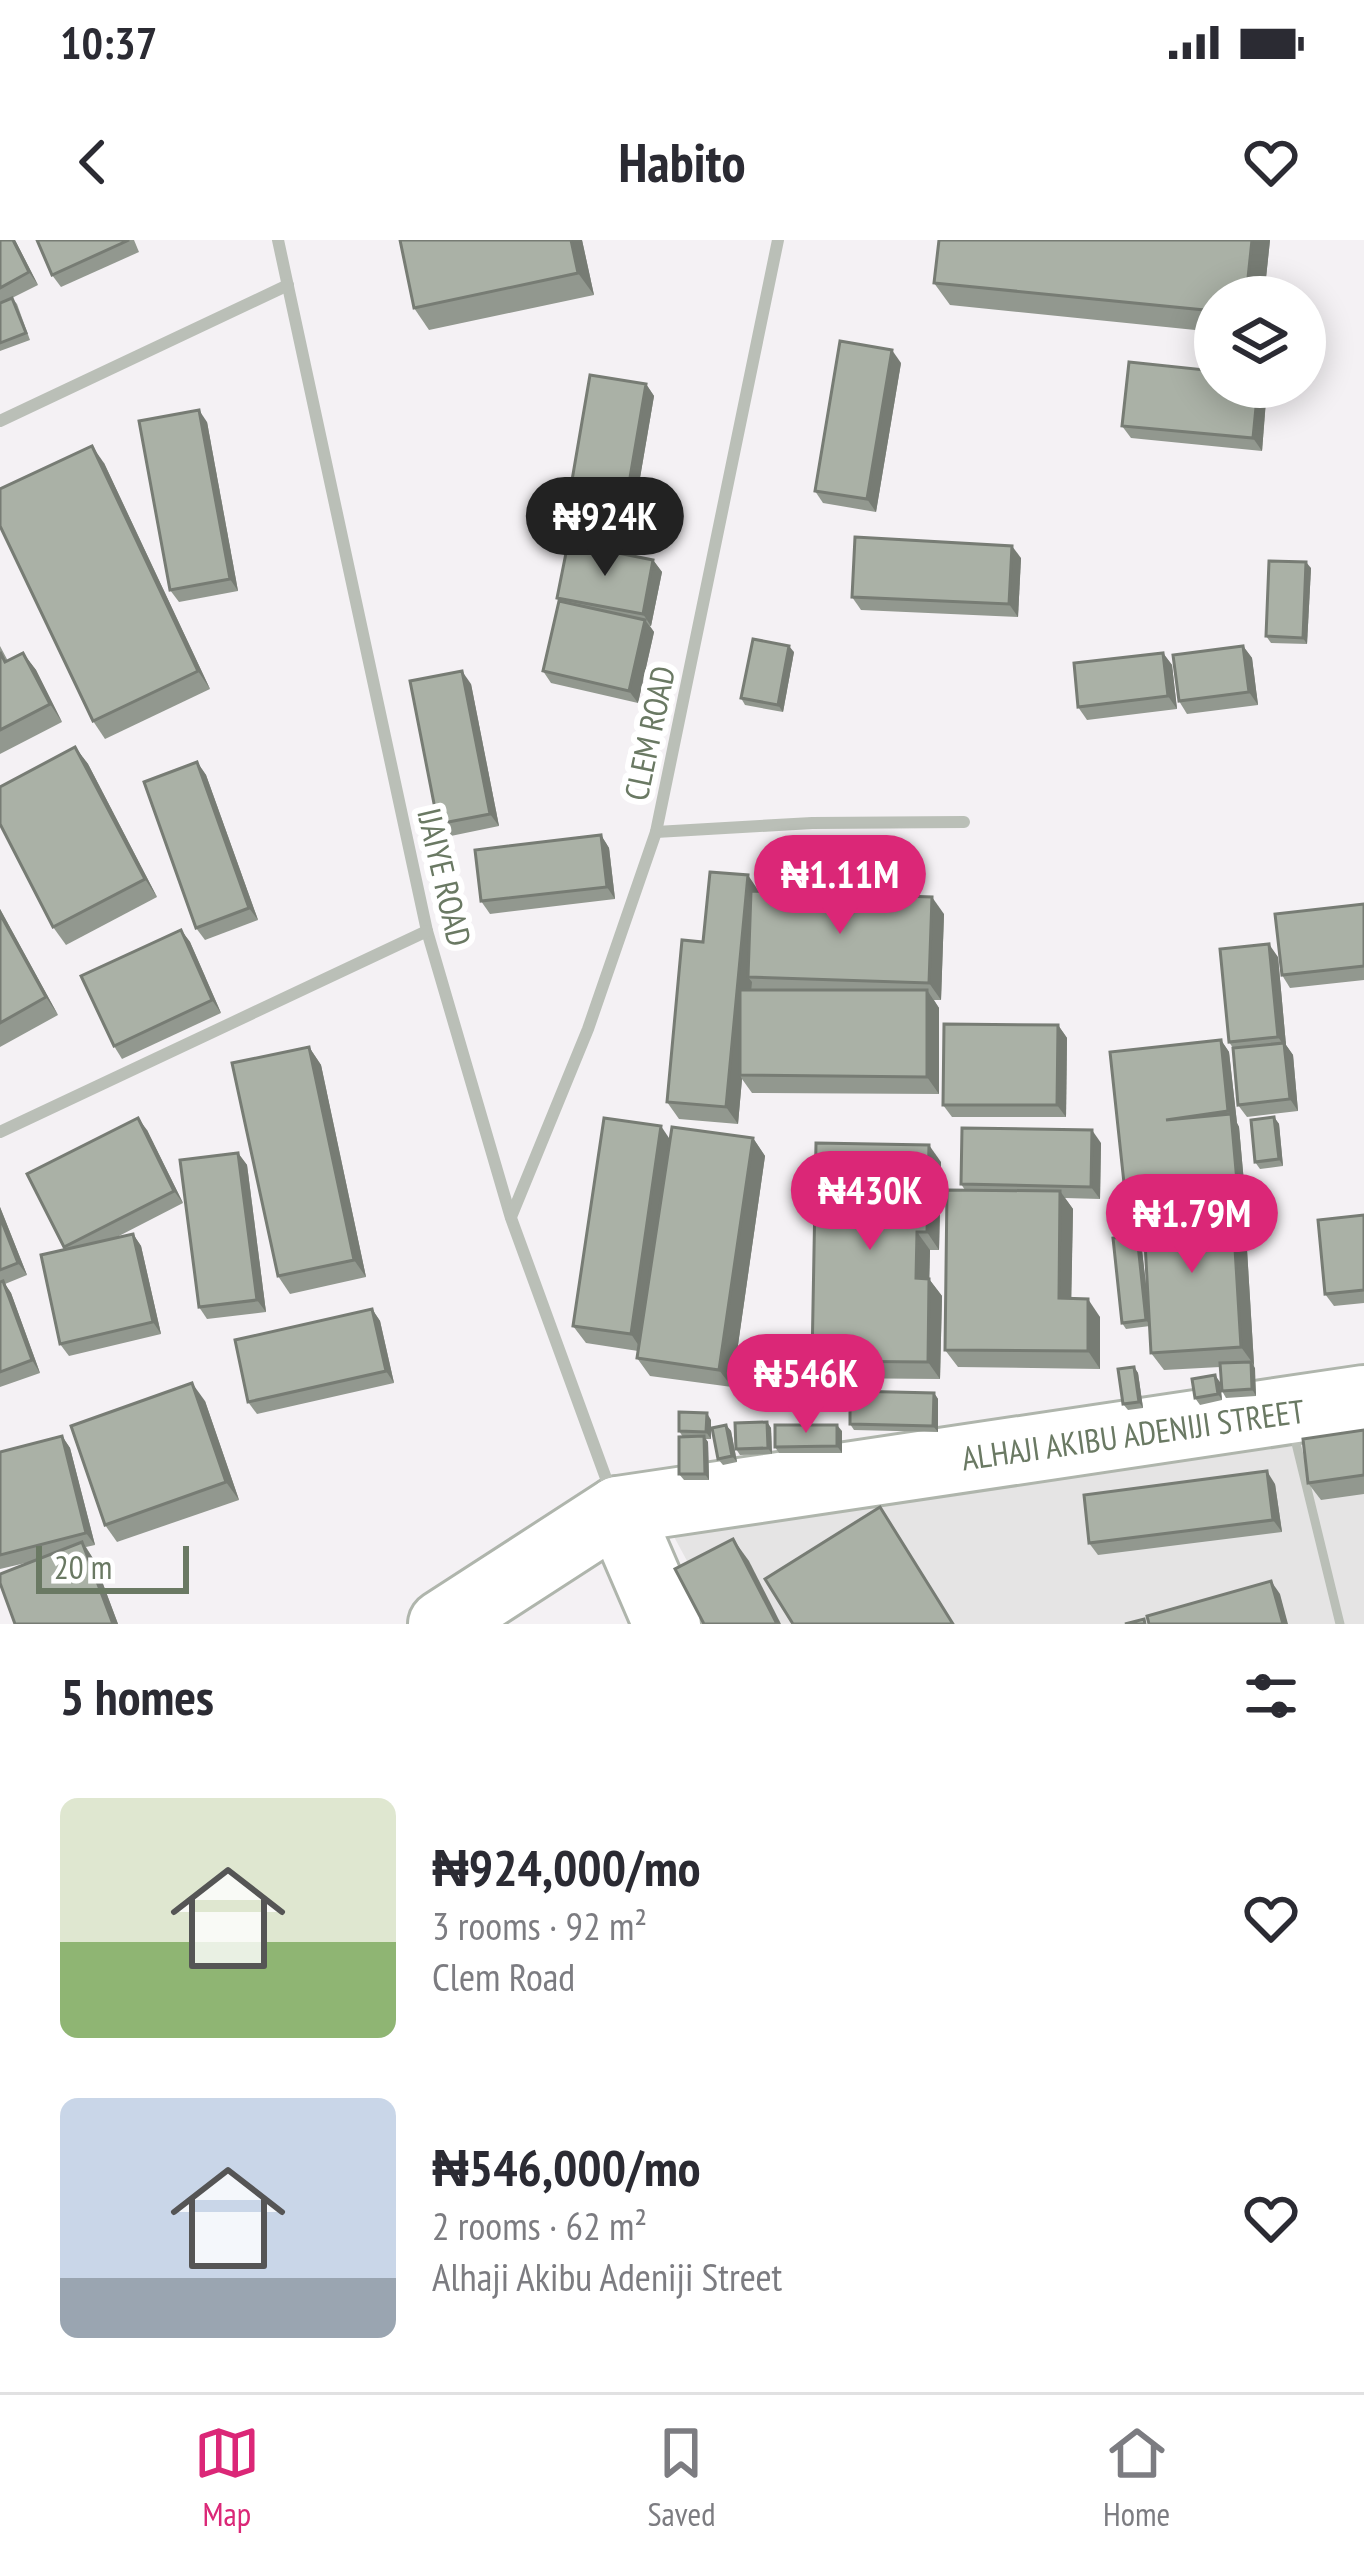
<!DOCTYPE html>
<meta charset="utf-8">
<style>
:root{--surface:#fff;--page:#f7f7f7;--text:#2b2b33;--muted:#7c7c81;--line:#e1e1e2;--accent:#db2777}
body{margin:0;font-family:"PT Sans Narrow",sans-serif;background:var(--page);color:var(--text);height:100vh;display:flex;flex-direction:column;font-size:45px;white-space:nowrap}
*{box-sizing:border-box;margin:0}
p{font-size:39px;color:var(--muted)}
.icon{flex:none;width:66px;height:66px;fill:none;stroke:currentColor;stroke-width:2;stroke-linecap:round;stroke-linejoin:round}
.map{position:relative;height:1384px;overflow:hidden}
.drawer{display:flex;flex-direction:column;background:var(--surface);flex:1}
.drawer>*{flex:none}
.buttons{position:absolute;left:1194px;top:36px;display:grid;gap:24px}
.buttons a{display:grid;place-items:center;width:132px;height:132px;border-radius:50%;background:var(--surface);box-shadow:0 6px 30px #0003;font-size:60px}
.scale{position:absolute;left:36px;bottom:30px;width:153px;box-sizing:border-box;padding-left:12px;border:6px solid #6a7963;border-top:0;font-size:33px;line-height:42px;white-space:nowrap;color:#6a7963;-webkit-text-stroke:9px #fff;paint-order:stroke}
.price{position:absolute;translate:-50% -102px;padding:0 27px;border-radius:42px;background:var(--accent);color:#fff;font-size:39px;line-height:78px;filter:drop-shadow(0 3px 6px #0008)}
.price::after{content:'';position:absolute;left:50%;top:72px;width:36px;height:27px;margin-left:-18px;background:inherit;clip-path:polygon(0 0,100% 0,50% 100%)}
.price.on{background:#222;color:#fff}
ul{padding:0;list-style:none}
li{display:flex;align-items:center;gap:36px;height:300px;padding:0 60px}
li span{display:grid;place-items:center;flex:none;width:336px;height:240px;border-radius:18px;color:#555}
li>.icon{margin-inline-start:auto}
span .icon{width:144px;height:144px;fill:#fffc;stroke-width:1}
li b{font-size:51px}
h2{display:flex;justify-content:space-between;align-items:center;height:144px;padding:0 60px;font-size:51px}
.status{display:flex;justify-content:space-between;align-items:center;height:84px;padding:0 60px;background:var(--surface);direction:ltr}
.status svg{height:33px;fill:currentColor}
header{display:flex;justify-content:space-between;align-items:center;height:156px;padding:0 60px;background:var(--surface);font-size:54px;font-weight:800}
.dock{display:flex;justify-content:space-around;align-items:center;height:168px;border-top:3px solid var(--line);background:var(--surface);font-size:33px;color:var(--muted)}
.dock a{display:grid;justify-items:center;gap:6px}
.dock .on{color:var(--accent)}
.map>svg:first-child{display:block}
.built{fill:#e5e4e4}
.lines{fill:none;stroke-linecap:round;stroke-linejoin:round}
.secondary-casing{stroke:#afb5ac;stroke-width:72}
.lane{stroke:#babfb7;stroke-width:9}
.street{stroke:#babfb7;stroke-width:12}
.secondary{stroke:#fff;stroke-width:66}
.wall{fill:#92988f}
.shaded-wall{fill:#777c74}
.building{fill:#aab1a6;stroke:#777c74;stroke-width:3}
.labels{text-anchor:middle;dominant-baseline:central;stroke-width:12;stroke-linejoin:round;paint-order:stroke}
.street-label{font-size:33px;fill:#6a7963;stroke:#fff}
</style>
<div class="status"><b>10:37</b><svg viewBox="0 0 49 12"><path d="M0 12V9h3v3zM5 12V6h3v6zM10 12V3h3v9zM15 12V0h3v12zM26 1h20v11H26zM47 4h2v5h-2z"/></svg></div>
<header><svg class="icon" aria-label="back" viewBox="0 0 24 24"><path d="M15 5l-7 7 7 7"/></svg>Habito<svg class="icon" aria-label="heart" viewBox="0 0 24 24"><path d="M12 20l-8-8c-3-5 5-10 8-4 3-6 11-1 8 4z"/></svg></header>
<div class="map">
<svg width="1364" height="1384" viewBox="0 0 1364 1384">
<rect width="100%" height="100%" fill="#f4f1f4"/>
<polygon class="built" points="1364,1198 1364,1384 721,1384 672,1293 816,1262"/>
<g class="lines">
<g class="secondary-casing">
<g id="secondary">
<polyline points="618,1270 667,1384"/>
<polyline points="442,1384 618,1270 1364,1159"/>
</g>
</g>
<polyline class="lane" points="1293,1191 1340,1384"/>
<g class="street">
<polyline points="278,0 427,691 511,978 611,1252"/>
<polyline points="0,181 288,45"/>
<polyline points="656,592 812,583 964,582"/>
<polyline points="0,892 427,691"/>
<polyline points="511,977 588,789 656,592 778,0"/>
</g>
<use href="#secondary" class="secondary"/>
</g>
<g class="wall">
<polygon points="0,0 15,0 38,45 12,58 17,64 30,100 0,111"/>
<polygon points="37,0 134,0 139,12 61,47 52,35"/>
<polygon points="400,0 582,0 594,55 429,90 414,68"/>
<polygon points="1270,0 1264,57 1215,57 1215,92 950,65 934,43"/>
<polygon points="901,123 876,272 823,263 815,251"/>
<polygon points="646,144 654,156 634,273 578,264 570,252"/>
<polygon points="1267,147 1262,211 1131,198 1122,186"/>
<polygon points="207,182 238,351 179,362 170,350"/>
<polygon points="104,223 210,449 105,499 93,481"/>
<polygon points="1021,318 1018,377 861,370 852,357"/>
<polygon points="653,320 662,332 651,386 650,386 654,392 638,463 551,443 543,431 559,361 557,358"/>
<polygon points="1311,328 1307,404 1271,403 1266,396"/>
<polygon points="0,406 8,421 23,413 36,430 62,482 0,514"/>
<polygon points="1243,406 1252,418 1258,465 1187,474 1179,461"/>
<polygon points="794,412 783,472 745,465 741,458"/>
<polygon points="1163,413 1172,425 1177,469 1087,480 1078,467"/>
<polygon points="471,444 499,586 446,597 438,584"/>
<polygon points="75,507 88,524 157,657 66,705 53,687"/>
<polygon points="197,522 206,535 258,680 205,700 196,688"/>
<polygon points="601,595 609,608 615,659 490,674 481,661"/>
<polygon points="759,651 944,674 941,760 934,760 939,768 939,854 752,853 742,839 738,884 679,879 667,862 703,702"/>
<polygon points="1364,664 1364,740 1290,748 1282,735"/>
<polygon points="0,669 58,775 0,807"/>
<polygon points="181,690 190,702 221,773 122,819 114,806"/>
<polygon points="1278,717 1286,805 1293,815 1298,871 1247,877 1238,865 1233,808 1229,802"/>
<polygon points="1058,785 1067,798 1066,877 952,877 943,865"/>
<polygon points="1221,800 1229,812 1237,883 1239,887 1246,965 1237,966 1245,977 1256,1156 1226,1158 1222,1151 1220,1127 1164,1130 1151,1113 1150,1086 1126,1089 1122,1083 1141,1002 1149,1071 1144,974 1135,975 1126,962"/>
<polygon points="309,807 321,825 366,1037 290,1054 278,1036"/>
<polygon points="1274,877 1279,884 1283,926 1260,929 1255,922"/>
<polygon points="147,890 183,963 115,998 133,994 141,1006 161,1094 69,1116 60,1104 65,1009 27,934"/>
<polygon points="753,898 765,916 732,1147 650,1136 637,1118 638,1111 586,1103 573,1086 670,899"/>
<polygon points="1101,903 1100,959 1065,958 1073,969 1071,1059 1100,1077 1100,1129 958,1127 945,1110 965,950 961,944"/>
<polygon points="238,913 247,925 266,1072 207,1079 199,1067"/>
<polygon points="941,922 939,1010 930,1010 929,1039 942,1056 940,1139 824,1138 812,1121"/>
<polygon points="0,967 27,1035 5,1044 11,1053 40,1133 0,1147"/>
<polygon points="1364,975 1364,1063 1334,1066 1325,1054"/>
<polygon points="372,1069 380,1081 394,1143 257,1174 248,1162"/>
<polygon points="1134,1127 1138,1133 1143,1168 1128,1170 1123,1164"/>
<polygon points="1220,1142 1222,1160 1200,1165 1195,1158"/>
<polygon points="934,1153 938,1159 938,1192 854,1190 850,1184"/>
<polygon points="205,1161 239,1260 117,1302 105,1285"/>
<polygon points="711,1180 711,1199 705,1199 708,1202 709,1240 684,1240 679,1234 683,1197 679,1191"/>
<polygon points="767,1182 771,1188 772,1214 740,1215 736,1209"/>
<polygon points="726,1185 731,1191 737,1222 723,1225 718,1219"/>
<polygon points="1364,1190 1364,1254 1321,1260 1308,1243"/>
<polygon points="842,1191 842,1213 779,1213 775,1207"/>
<polygon points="62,1196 70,1208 95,1305 86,1307 94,1320 118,1384 15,1384 34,1321 0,1329 0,1212"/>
<polygon points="1275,1244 1282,1292 1098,1315 1089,1303"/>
</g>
<g class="shaded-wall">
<polygon points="13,0 15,0 38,45 29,32"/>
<polygon points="571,0 582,0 594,55 578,33"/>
<polygon points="1252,0 1270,0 1264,57 1246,57"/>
<polygon points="892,110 901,123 876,272 867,259"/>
<polygon points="646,144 654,156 634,273 626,261"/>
<polygon points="1258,147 1267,147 1262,211 1253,198"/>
<polygon points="199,170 207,182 238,351 230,339"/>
<polygon points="92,206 104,223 210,449 198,431"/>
<polygon points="1012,306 1021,318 1018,377 1009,364"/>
<polygon points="653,320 662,332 651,386 643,374"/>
<polygon points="1306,322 1311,328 1307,404 1303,398"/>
<polygon points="645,380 654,392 638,463 629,451"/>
<polygon points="789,406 794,412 783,472 778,465"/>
<polygon points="1243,406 1252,418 1258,465 1249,452"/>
<polygon points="23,413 36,430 62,482 50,464"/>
<polygon points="1163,413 1172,425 1177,469 1168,456"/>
<polygon points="462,431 471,444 499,586 490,574"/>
<polygon points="75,507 88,524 157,657 145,639"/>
<polygon points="197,522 206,535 258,680 249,668"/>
<polygon points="601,595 609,608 615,659 607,647"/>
<polygon points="748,635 760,653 748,737 752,742 743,835 740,835 742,839 738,884 726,867"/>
<polygon points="932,657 944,674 941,760 929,743"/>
<polygon points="0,669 58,775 46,757 0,674"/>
<polygon points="181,690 190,702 221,773 212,760"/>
<polygon points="1269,704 1278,717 1286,805 1293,815 1298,871 1290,859 1285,807 1278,797"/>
<polygon points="927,750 939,768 939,854 927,837"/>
<polygon points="1058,785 1067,798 1066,877 1057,865"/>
<polygon points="1221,800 1229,812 1237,883 1239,887 1246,965 1238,953 1231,875 1228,871"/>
<polygon points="309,807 321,825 366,1037 354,1020"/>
<polygon points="1274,877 1279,884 1283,926 1279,919"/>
<polygon points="138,878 147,890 183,963 174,951"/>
<polygon points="661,886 673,904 643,1112 631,1094"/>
<polygon points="1092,890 1101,903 1100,959 1091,947"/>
<polygon points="753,898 765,916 732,1147 719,1130"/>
<polygon points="929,905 941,922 939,1010 927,992"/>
<polygon points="238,913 247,925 266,1072 257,1060"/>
<polygon points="1060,951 1073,969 1071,1076 1059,1058"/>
<polygon points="1232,959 1245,977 1254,1125 1241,1107"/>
<polygon points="0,967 27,1035 18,1023 0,977"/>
<polygon points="917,992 930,1010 929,1056 916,1038"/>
<polygon points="133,994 141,1006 161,1094 153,1082"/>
<polygon points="1137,995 1141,1002 1151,1086 1146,1080"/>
<polygon points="929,1039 942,1056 940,1139 928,1122"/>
<polygon points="3,1041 11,1053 40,1133 32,1120"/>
<polygon points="1088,1059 1100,1077 1100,1129 1088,1111"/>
<polygon points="372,1069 380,1081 394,1143 386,1131"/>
<polygon points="1251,1122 1255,1128 1256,1156 1252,1149"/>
<polygon points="1134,1127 1138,1133 1143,1168 1139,1162"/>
<polygon points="1215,1135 1220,1142 1222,1160 1218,1154"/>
<polygon points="192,1143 205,1161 239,1260 226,1242"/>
<polygon points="934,1153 938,1159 938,1192 933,1186"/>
<polygon points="707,1173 711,1180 711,1199 706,1192"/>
<polygon points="767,1182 771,1188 772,1214 768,1208"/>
<polygon points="726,1185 731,1191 737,1222 732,1216"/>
<polygon points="837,1185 842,1191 842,1213 837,1206"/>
<polygon points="62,1196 70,1208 95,1305 86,1293"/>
<polygon points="704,1196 708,1202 709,1240 705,1234"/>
<polygon points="1267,1231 1275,1244 1282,1292 1273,1280"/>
<polygon points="733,1299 749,1321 781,1384 777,1384"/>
<polygon points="82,1302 94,1320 118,1384 113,1384"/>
<polygon points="1271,1341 1280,1354 1288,1384 1283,1384"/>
</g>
<g class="building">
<polygon points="0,0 13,0 29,32 0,48"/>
<polygon points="37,0 129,0 52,35"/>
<polygon points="400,0 571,0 578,33 414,68"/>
<polygon points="939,0 1252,0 1246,57 1215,57 1215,71 934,43"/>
<polygon points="12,58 26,93 0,103 0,63"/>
<polygon points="840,101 892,110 867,259 815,251"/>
<polygon points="1129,122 1215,131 1215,147 1258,147 1253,198 1122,186"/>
<polygon points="590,135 646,144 626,261 570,252"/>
<polygon points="199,170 230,339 170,350 139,181"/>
<polygon points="92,206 198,431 93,481 0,286 0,249"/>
<polygon points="855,297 1012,306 1009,364 852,357"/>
<polygon points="568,303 653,320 643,374 557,358"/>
<polygon points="1269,321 1306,322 1303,398 1266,396"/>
<polygon points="559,361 645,380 629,451 543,431"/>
<polygon points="753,399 789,406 778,465 741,458"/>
<polygon points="1243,406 1249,452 1179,461 1173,415"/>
<polygon points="0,412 5,422 23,413 50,464 0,490"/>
<polygon points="1163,413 1168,456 1078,467 1074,423"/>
<polygon points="462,431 490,574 438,584 410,441"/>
<polygon points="75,507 145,639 53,687 0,584 0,547"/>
<polygon points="197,522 249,668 196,688 144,542"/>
<polygon points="601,595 607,647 481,661 475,610"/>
<polygon points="710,632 748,635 726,867 667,862 682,700 703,702"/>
<polygon points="751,651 932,657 929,743 748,737"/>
<polygon points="1364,664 1364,726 1282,735 1275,674"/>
<polygon points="0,674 46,757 0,783"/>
<polygon points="181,690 212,760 114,806 81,736"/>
<polygon points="1269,704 1278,797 1229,802 1220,709"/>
<polygon points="740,750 927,750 927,837 740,835"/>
<polygon points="944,784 1058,785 1057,865 943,865"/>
<polygon points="1221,800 1228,871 1166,880 1231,874 1238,953 1126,962 1110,812"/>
<polygon points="1284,803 1290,859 1238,865 1233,808"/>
<polygon points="309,807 354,1020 278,1036 232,823"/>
<polygon points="1274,877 1279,919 1255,922 1251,880"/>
<polygon points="138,878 174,951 64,1007 27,934"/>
<polygon points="604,878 661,886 631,1094 573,1086"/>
<polygon points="672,887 753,898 719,1130 637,1118"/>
<polygon points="962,888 1092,890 1091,947 961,944"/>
<polygon points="816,903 929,905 927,992 917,992 916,1038 929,1039 928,1122 812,1121"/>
<polygon points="238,913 257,1060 199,1067 180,920"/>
<polygon points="947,950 1060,951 1059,1058 1088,1059 1088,1111 945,1110"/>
<polygon points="1232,959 1241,1107 1151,1113 1143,965"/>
<polygon points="1364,975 1364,1050 1325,1054 1318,980"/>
<polygon points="0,977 18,1023 0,1030"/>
<polygon points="133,994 153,1082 60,1104 41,1015"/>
<polygon points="1137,995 1146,1080 1122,1083 1113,998"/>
<polygon points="3,1041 32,1120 0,1132 0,1042"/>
<polygon points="372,1069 386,1131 248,1162 235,1100"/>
<polygon points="1251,1122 1252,1149 1222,1151 1220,1123"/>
<polygon points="1134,1127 1139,1162 1123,1164 1118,1129"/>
<polygon points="1215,1135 1218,1154 1195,1158 1192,1139"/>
<polygon points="192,1143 226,1242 105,1285 71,1186"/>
<polygon points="850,1151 934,1153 933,1186 850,1184"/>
<polygon points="679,1172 707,1173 706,1192 679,1191"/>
<polygon points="767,1182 768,1208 736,1209 735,1183"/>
<polygon points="726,1185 732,1216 718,1219 712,1188"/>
<polygon points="775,1185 837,1185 837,1206 775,1207"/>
<polygon points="1364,1190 1364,1235 1308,1243 1303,1199"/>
<polygon points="62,1196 86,1293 0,1315 0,1212"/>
<polygon points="704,1196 705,1234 679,1234 679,1197"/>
<polygon points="1267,1231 1273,1280 1089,1303 1084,1255"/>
<polygon points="880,1267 953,1384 793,1384 765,1339"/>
<polygon points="733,1299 777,1384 704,1384 675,1329"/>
<polygon points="82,1302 113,1384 15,1384 0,1343 0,1334"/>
<polygon points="1271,1341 1283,1384 1149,1384 1147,1376"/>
<polygon points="1144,1379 1145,1384 1125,1384"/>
</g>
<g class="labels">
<g class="street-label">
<text transform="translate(649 493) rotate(-78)">CLEM ROAD</text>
<text transform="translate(445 637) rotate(77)">IJAIYE ROAD</text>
<text transform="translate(1133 1194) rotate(-8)">ALHAJI AKIBU ADENIJI STREET</text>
</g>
</g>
</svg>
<div class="buttons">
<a><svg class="icon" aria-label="layers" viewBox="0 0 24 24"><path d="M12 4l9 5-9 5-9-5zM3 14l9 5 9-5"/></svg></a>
</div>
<div class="scale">20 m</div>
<b class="price on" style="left:605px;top:339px">₦924K</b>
<b class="price" style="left:840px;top:697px">₦1.11M</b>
<b class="price" style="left:870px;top:1013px">₦430K</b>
<b class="price" style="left:1192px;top:1036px">₦1.79M</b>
<b class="price" style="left:806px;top:1196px">₦546K</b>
</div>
<section class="drawer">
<h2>5 homes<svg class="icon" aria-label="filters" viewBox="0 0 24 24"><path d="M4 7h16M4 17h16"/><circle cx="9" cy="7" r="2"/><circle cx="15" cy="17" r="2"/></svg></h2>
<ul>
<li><span style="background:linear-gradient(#dfe7d0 60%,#8fb573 0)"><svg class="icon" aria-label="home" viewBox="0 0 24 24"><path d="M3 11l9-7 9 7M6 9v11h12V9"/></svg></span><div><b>₦924,000/mo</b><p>3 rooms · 92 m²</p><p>Clem Road</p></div><svg class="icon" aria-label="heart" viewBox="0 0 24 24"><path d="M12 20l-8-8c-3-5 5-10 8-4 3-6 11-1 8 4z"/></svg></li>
<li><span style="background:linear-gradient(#c9d6e8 75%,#9aa5b1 0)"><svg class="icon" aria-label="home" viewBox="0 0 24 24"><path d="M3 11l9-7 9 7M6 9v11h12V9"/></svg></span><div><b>₦546,000/mo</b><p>2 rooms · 62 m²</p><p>Alhaji Akibu Adeniji Street</p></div><svg class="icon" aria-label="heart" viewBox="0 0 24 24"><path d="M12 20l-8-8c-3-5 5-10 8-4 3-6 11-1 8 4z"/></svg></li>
</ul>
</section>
<nav class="dock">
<a class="on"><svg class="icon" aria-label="map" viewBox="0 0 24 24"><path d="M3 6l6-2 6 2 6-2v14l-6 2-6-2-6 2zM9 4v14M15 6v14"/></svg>Map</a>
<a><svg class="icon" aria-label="saved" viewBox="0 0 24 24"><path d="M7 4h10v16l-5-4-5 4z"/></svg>Saved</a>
<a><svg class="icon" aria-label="home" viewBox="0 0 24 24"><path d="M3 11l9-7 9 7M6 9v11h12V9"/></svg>Home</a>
</nav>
